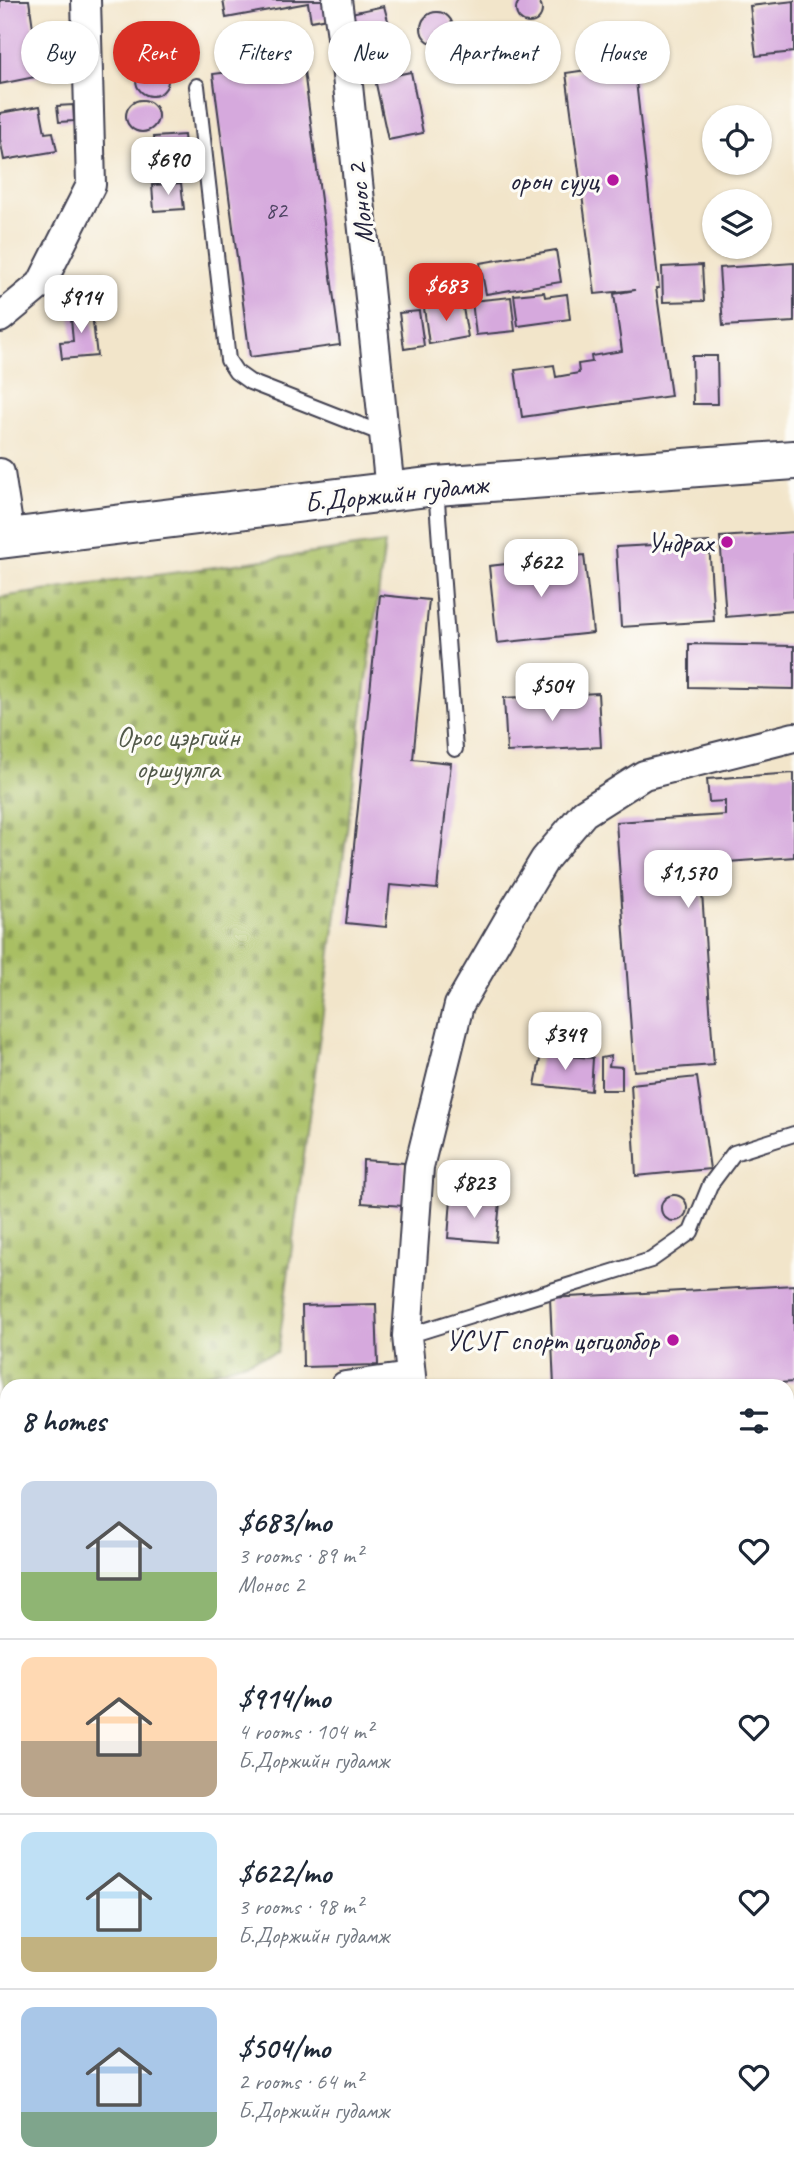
<!DOCTYPE html>
<meta charset="utf-8">
<style>
:root{--surface:#fff;--page:#f6f6f7;--text:#1f2937;--muted:#747a83;--line:#e0e1e3;--accent:#d93025}
body{margin:0;font-family:Caveat,sans-serif;background:var(--page);color:var(--text);height:100vh;display:flex;flex-direction:column;font-size:26px;white-space:nowrap}
*{box-sizing:border-box;margin:0}
p{font-size:23px;color:var(--muted)}
.icon{flex:none;width:38px;height:38px;fill:none;stroke:currentColor;stroke-width:2;stroke-linecap:round;stroke-linejoin:round}
.map{position:relative;flex:1;overflow:hidden}
.sheet{position:absolute;left:0px;top:1379px;width:794px;height:798px;display:flex;flex-direction:column;background:var(--surface);border-radius:21px 21px 0 0;box-shadow:0 2px 5px #0004}
.sheet>*{flex:none}
.top-card{position:absolute;left:21px;top:21px;width:752px;height:63px;display:flex;gap:14px}
.fabs{position:absolute;left:702px;top:105px;display:grid;gap:14px}
.fabs a{display:grid;place-items:center;width:70px;height:70px;border-radius:50%;background:var(--surface);box-shadow:0 2px 5px #0004;font-size:35px}
.price{position:absolute;translate:-50% -60px;padding:0 16px;border-radius:14px;background:#fff;color:#222;font-size:23px;line-height:46px;filter:drop-shadow(0 2px 4px #0008)}
.price::after{content:'';position:absolute;left:50%;top:42px;width:21px;height:16px;margin-left:-10px;background:inherit;clip-path:polygon(0 0,100% 0,50% 100%)}
.price.selected{background:var(--accent);color:#fff}
ul{padding:0;list-style:none}
li{display:flex;align-items:center;gap:21px;height:175px;padding:0 21px}
li+li{border-top:2px solid var(--line)}
li span{display:grid;place-items:center;flex:none;width:196px;height:140px;border-radius:14px;color:#555}
li>.icon{margin-inline-start:auto}
span .icon{width:84px;height:84px;fill:#fffc;stroke-width:1}
li b{font-size:30px}
h2{display:flex;justify-content:space-between;align-items:center;height:84px;padding:0 21px;font-size:30px}
.chip{padding:0 24px;border-radius:32px;background:var(--surface);box-shadow:0 2px 5px #0004;font-size:24px;line-height:63px}
.chip.selected{background:var(--accent);color:#fff}
.map>svg:first-child{display:block}
.cemetery{fill:url(#cemetery-stones);stroke:#667050;stroke-width:2}
.building{fill:#d6a9dd}
.lines{fill:none;stroke-linecap:round;stroke-linejoin:round}
.lane-casing{stroke:#413f50;stroke-width:18}
.street-casing{stroke:#413f50;stroke-width:32}
.primary-casing{stroke:#413f50;stroke-width:42}
.lane{stroke:#fff;stroke-width:14}
.street{stroke:#fff;stroke-width:28}
.primary{stroke:#fff;stroke-width:38}
.poi-dot{fill:#b5179e;stroke:#fdfcf7;stroke-width:2.5}
.labels{text-anchor:middle;dominant-baseline:central;stroke-width:6;stroke-linejoin:round;paint-order:stroke}
.number-label{font-size:24px;fill:#4f4464}
.poi-label{font-size:28px;fill:#22223b;stroke:#fdfcf7;text-anchor:end}
.street-label{font-size:28px;fill:#22223b;stroke:#fdfcf7}
.park-label{font-size:28px;fill:#515949;stroke:#fdfcf7}
</style>
<div class="map">
<svg width="794" height="2177" viewBox="0 0 794 2177">
<defs>
<pattern id="cemetery-stones" width="16" height="16" patternUnits="userSpaceOnUse" patternTransform="scale(1.75)"><rect width="16" height="16" fill="#a9bf64"/><path d="M2 7V4a2 2 0 0 1 4 0v3zM10 15v-3a2 2 0 0 1 4 0v3z" fill="#899b54"/></pattern>
</defs>
<rect width="100%" height="100%" fill="#fdfcf7"/>
<filter id="ink" filterUnits="userSpaceOnUse"><feTurbulence type="fractalNoise" baseFrequency=".0143" numOctaves="2"/><feDisplacementMap in="SourceGraphic" scale="14" xChannelSelector="R" yChannelSelector="G"/><feConvolveMatrix kernelMatrix="1 2 1 2 8 2 1 2 1" color-interpolation-filters="sRGB"/></filter>
<filter id="wash" filterUnits="userSpaceOnUse"><feTurbulence type="fractalNoise" baseFrequency=".00686" numOctaves="4" result="noise"/><feDisplacementMap in="SourceGraphic" scale="28" xChannelSelector="R" yChannelSelector="G"/><feGaussianBlur stdDeviation="1.57" result="paint"/><feColorMatrix in="noise" values="0 0 0 0 0 0 0 0 0 0 0 0 0 0 0 0 0 1.4 0 .05"/><feComposite in="paint" operator="in"/></filter>
<g filter="url(#wash)">
<rect width="100%" height="100%" fill="#f2e5ca"/>
<polygon class="cemetery" points="385,543 278,1352 168,1386 7,1386 7,1435 0,1437 0,597"/>
<g id="blocks">
<g class="building">
<circle cx="529" cy="10" r="13"/>
<polygon points="0,0 29,0 40,76 0,84"/>
<polygon points="223,0 330,0 333,17 311,21 308,3 226,18"/>
<polygon points="794,1 794,52 756,56 750,6"/>
<polygon points="384,6 390,28 356,36 351,13"/>
<circle cx="437" cy="28" r="16"/>
<polygon points="303,63 340,345 250,357 213,74"/>
<polygon points="634,63 659,288 656,288 671,396 522,417 515,370 554,365 556,377 579,373 578,364 592,362 591,356 622,351 614,294 635,290 595,294 566,73"/>
<circle cx="152" cy="80" r="16"/>
<polygon points="411,72 423,133 388,140 375,79"/>
<circle cx="142" cy="116" r="16"/>
<polygon points="73,105 74,121 59,122 57,106"/>
<polygon points="40,106 45,133 53,132 57,151 4,160 0,139 0,113"/>
<polygon points="184,135 187,166 157,168 154,137"/>
<polygon points="181,183 184,209 154,211 152,185"/>
<polygon points="556,250 561,282 486,294 480,263"/>
<polygon points="794,263 794,322 723,326 719,268"/>
<polygon points="702,265 704,301 663,302 662,267"/>
<polygon points="544,292 545,297 567,294 570,319 518,326 514,295"/>
<polygon points="511,297 515,331 476,335 472,301"/>
<polygon points="462,302 468,337 429,344 424,308"/>
<polygon points="91,306 97,356 62,359 60,342 73,341 70,308"/>
<polygon points="419,311 424,346 404,349 399,313"/>
<polygon points="692,356 717,356 718,404 693,404"/>
<polygon points="794,532 794,611 726,617 720,537"/>
<polygon points="709,542 714,621 621,627 616,547"/>
<polygon points="584,555 593,633 497,643 489,566"/>
<polygon points="380,595 429,600 413,759 451,763 437,889 390,885 386,927 346,923"/>
<polygon points="689,644 794,646 794,689 689,687"/>
<polygon points="598,693 601,747 507,752 504,698"/>
<polygon points="794,773 794,857 700,864 714,1065 634,1071 616,822 725,815 725,801 709,802 707,779"/>
<polygon points="541,1054 593,1058 591,1091 535,1085"/>
<polygon points="611,1056 609,1066 622,1067 622,1090 601,1090 601,1058"/>
<polygon points="697,1077 710,1169 636,1176 631,1084"/>
<polygon points="363,1160 404,1163 403,1206 362,1203"/>
<circle cx="674" cy="1208" r="13"/>
<polygon points="451,1199 500,1202 496,1242 448,1238"/>
<polygon points="794,1285 794,1382 728,1386 554,1386 550,1298"/>
<polygon points="376,1304 378,1365 303,1367 302,1306"/>
<polygon points="7,1506 7,1532 0,1525 0,1512"/>
<rect x="0" y="1970" width="7" height="48"/>
<polygon points="75,2170 128,2170 142,2172 141,2177 74,2177"/>
</g>
</g>
</g>
<g filter="url(#ink)">
<use href="#blocks" fill-opacity="0" stroke="#413f50" stroke-width="2"/>
<g class="lines">
<g class="lane-casing">
<g id="lane">
<polyline points="197,86 228,360 236,372 250,382 383,434"/>
<polyline points="436,488 455,749"/>
<polyline points="407,1336 651,1260 691,1232 710,1185 734,1153 794,1134"/>
<polyline points="788,1682 794,1681"/>
<polyline points="341,2177 342,2170"/>
</g>
</g>
<g class="street-casing">
<g id="street">
<polyline points="337,0 346,66 390,491"/>
<polyline points="0,318 41,284 91,185 86,0"/>
<polyline points="0,473 10,537"/>
<polyline points="345,1386 410,1377"/>
<polyline points="412,1386 407,1336 419,1167 459,1005 513,912 545,859 584,813 644,775 794,737"/>
<polyline points="0,1450 7,1447"/>
<polyline points="0,1694 7,1694"/>
<polyline points="788,1772 794,1782"/>
<polyline points="0,2070 7,2076"/>
<polyline points="25,2170 25,2177"/>
</g>
</g>
<g class="primary-casing">
<polyline id="primary" points="0,539 436,486 794,460"/>
</g>
<use href="#lane" class="lane"/>
<use href="#street" class="street"/>
<use href="#primary" class="primary"/>
</g>
</g>
<g class="poi-dot">
<circle cx="613" cy="180" r="7"/>
<circle cx="727" cy="542" r="7"/>
<circle cx="673" cy="1340" r="7"/>
</g>
<g class="labels">
<g class="number-label">
<text x="276" y="210">82</text>
</g>
<g class="poi-label">
<text x="599" y="180">орон сууц</text>
<text x="713" y="542">Ундрах</text>
<text x="659" y="1340">УСУГ спорт цогцолбор</text>
</g>
<g class="street-label">
<text transform="translate(360 204) rotate(-96)">Монос 2</text>
<text transform="translate(396 493) rotate(-6)">Б.Доржийн гудамж</text>
</g>
<g class="park-label">
<text x="178" y="736">Орос цэргийн<tspan x="178" dy="32">оршуулга</tspan></text>
</g>
</g>
</svg>
<div class="fabs">
<a><svg class="icon" aria-label="locate" viewBox="0 0 24 24"><circle cx="12" cy="12" r="6"/><path d="M12 2v4M12 18v4M2 12h4M18 12h4"/></svg></a>
<a><svg class="icon" aria-label="layers" viewBox="0 0 24 24"><path d="M12 4l9 5-9 5-9-5zM3 14l9 5 9-5"/></svg></a>
</div>
<b class="price" style="left:168px;top:197px">$690</b>
<b class="price selected" style="left:446px;top:323px">$683</b>
<b class="price" style="left:81px;top:335px">$914</b>
<b class="price" style="left:541px;top:599px">$622</b>
<b class="price" style="left:552px;top:723px">$504</b>
<b class="price" style="left:688px;top:910px">$1,570</b>
<b class="price" style="left:565px;top:1072px">$349</b>
<b class="price" style="left:474px;top:1220px">$823</b>
<div class="top-card">
<a class="chip">Buy</a>
<a class="chip selected">Rent</a>
<a class="chip">Filters</a>
<a class="chip">New</a>
<a class="chip">Apartment</a>
<a class="chip">House</a>
</div>
<section class="sheet">
<h2>8 homes<svg class="icon" aria-label="filters" viewBox="0 0 24 24"><path d="M4 7h16M4 17h16"/><circle cx="9" cy="7" r="2"/><circle cx="15" cy="17" r="2"/></svg></h2>
<ul>
<li><span style="background:linear-gradient(#c9d6e8 65%,#8fb573 0)"><svg class="icon" aria-label="home" viewBox="0 0 24 24"><path d="M3 11l9-7 9 7M6 9v11h12V9"/></svg></span><div><b>$683/mo</b><p>3 rooms · 89 m²</p><p>Монос 2</p></div><svg class="icon" aria-label="heart" viewBox="0 0 24 24"><path d="M12 20l-8-8c-3-5 5-10 8-4 3-6 11-1 8 4z"/></svg></li>
<li><span style="background:linear-gradient(#ffd9b3 60%,#b9a48a 0)"><svg class="icon" aria-label="home" viewBox="0 0 24 24"><path d="M3 11l9-7 9 7M6 9v11h12V9"/></svg></span><div><b>$914/mo</b><p>4 rooms · 104 m²</p><p>Б.Доржийн гудамж</p></div><svg class="icon" aria-label="heart" viewBox="0 0 24 24"><path d="M12 20l-8-8c-3-5 5-10 8-4 3-6 11-1 8 4z"/></svg></li>
<li><span style="background:linear-gradient(#bfe0f5 75%,#c2b280 0)"><svg class="icon" aria-label="home" viewBox="0 0 24 24"><path d="M3 11l9-7 9 7M6 9v11h12V9"/></svg></span><div><b>$622/mo</b><p>3 rooms · 98 m²</p><p>Б.Доржийн гудамж</p></div><svg class="icon" aria-label="heart" viewBox="0 0 24 24"><path d="M12 20l-8-8c-3-5 5-10 8-4 3-6 11-1 8 4z"/></svg></li>
<li><span style="background:linear-gradient(#a9c7e8 75%,#7fa58c 0)"><svg class="icon" aria-label="home" viewBox="0 0 24 24"><path d="M3 11l9-7 9 7M6 9v11h12V9"/></svg></span><div><b>$504/mo</b><p>2 rooms · 64 m²</p><p>Б.Доржийн гудамж</p></div><svg class="icon" aria-label="heart" viewBox="0 0 24 24"><path d="M12 20l-8-8c-3-5 5-10 8-4 3-6 11-1 8 4z"/></svg></li>
</ul>
</section>
</div>
